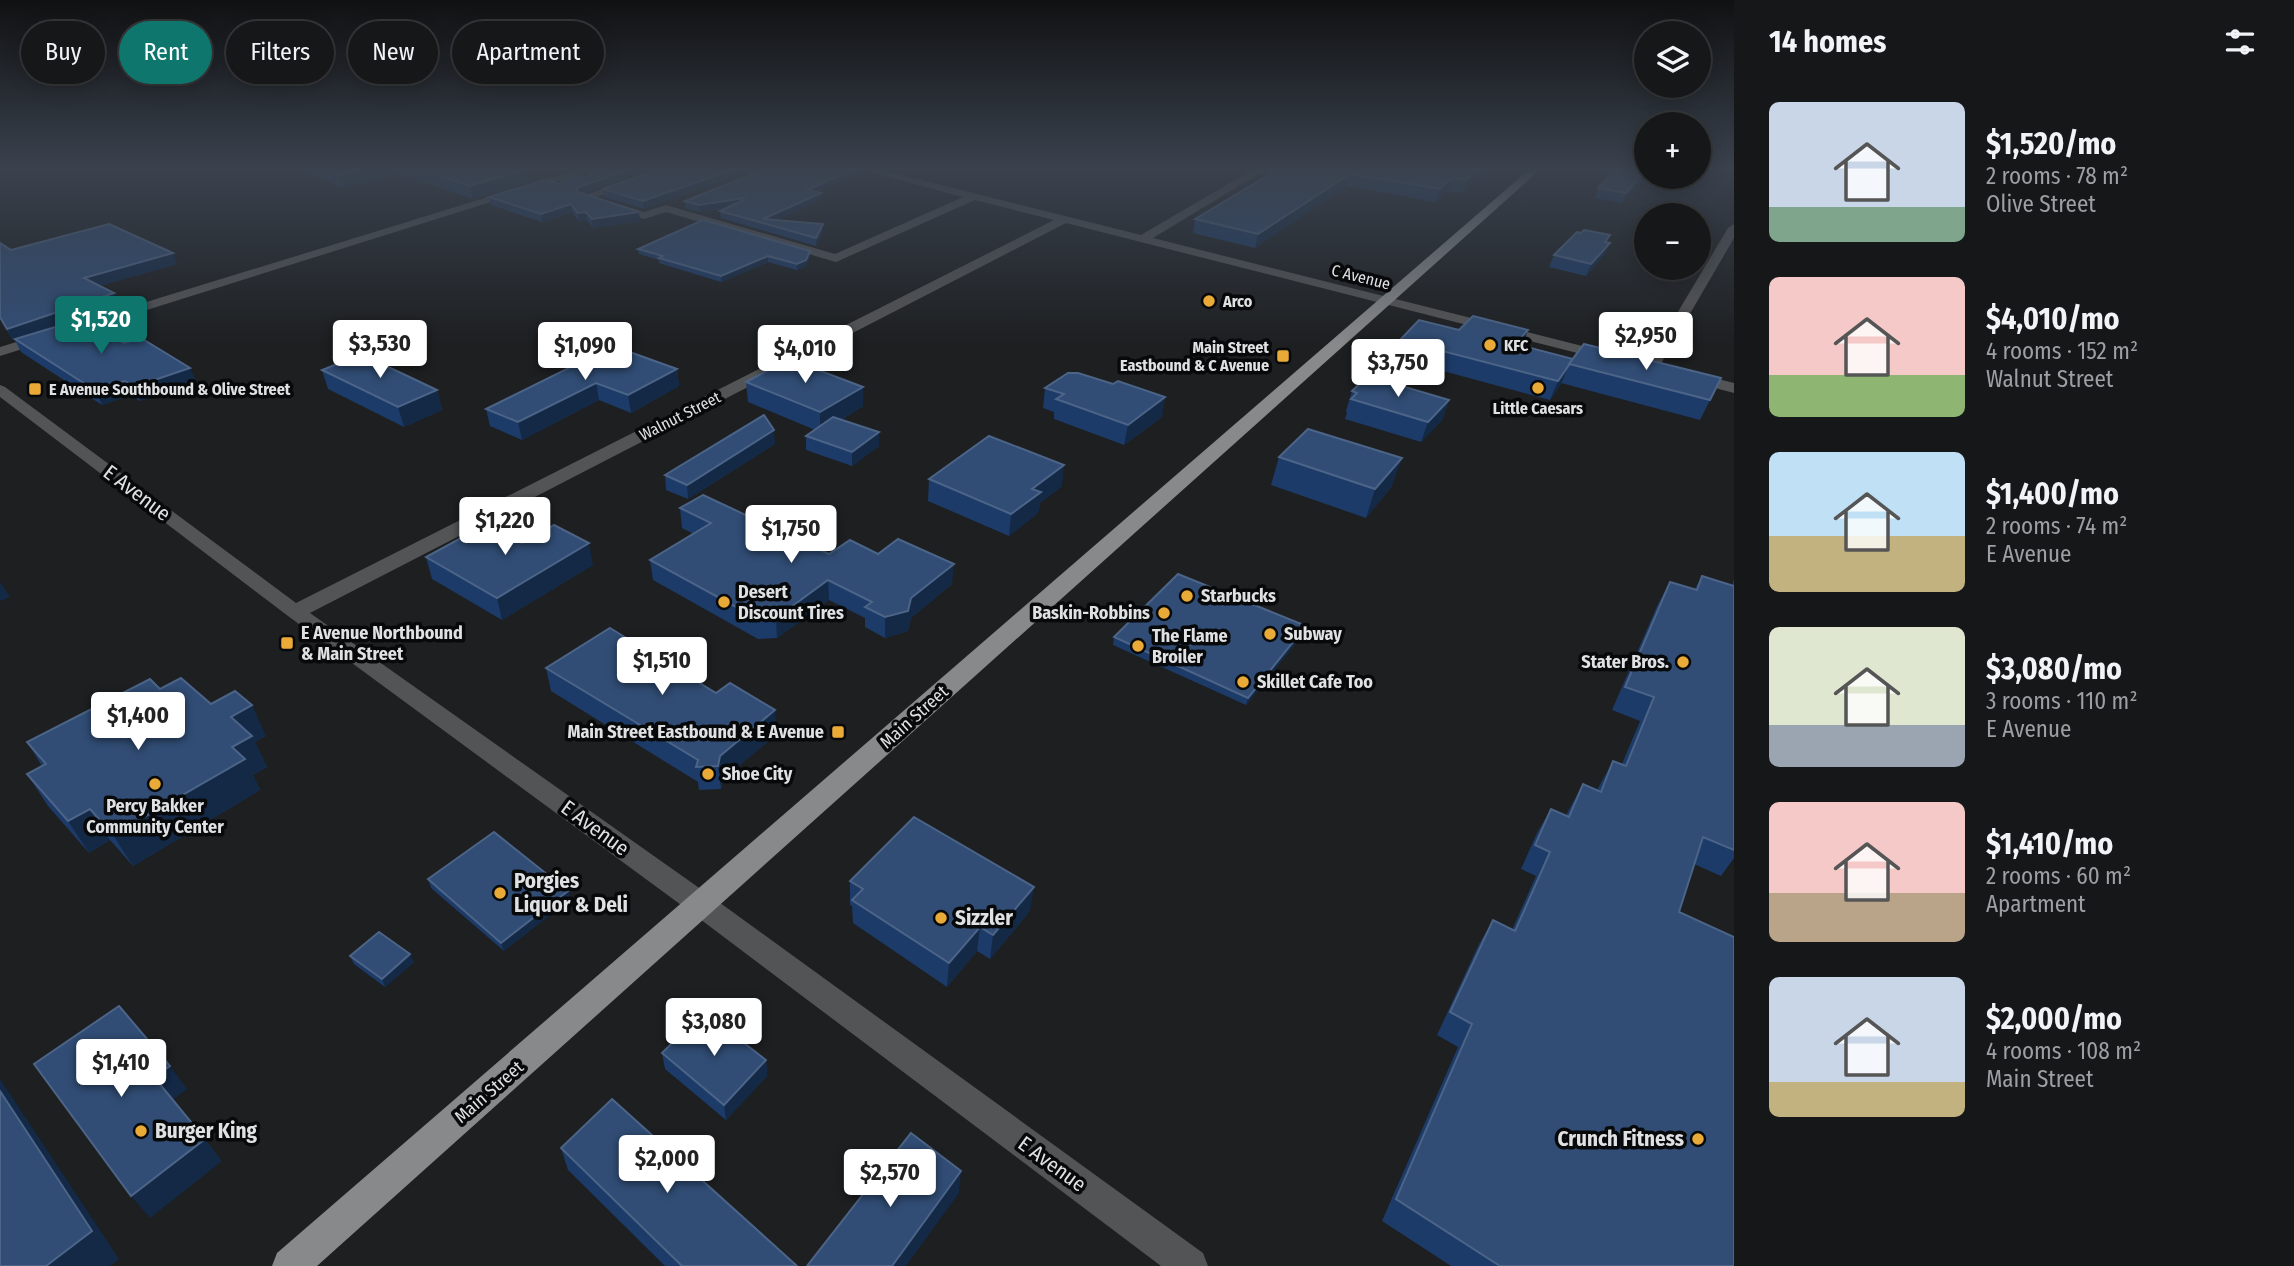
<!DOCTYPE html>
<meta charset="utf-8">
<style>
:root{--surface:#161719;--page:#232426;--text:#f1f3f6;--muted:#9e9fa2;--line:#353638;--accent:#0f766e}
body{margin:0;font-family:"Fira Sans Condensed",sans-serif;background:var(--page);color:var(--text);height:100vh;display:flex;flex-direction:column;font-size:26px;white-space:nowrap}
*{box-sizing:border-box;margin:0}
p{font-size:23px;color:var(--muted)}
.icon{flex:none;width:38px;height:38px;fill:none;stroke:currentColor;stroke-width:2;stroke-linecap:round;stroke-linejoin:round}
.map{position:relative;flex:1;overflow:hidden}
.panel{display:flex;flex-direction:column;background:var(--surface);width:560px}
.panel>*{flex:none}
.banner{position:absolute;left:21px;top:21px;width:665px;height:63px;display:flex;gap:14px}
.tools{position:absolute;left:1634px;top:21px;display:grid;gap:14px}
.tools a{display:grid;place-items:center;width:77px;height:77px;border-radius:50%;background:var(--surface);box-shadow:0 4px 18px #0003,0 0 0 2px var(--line);font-size:35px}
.price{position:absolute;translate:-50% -60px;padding:0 16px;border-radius:7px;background:#fff;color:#222;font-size:23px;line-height:46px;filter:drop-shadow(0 2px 4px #0008)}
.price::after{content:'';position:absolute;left:50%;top:42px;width:21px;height:16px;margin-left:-10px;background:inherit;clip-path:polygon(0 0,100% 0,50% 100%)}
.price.active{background:var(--accent);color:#fff}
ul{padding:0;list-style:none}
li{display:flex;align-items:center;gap:21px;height:175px;padding:0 35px}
li span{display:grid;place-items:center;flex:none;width:196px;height:140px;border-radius:10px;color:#555}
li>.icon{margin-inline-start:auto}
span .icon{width:84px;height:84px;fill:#fffc;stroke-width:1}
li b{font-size:30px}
h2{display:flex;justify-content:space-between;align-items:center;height:84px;padding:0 35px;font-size:30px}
.pill{padding:0 24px;border-radius:32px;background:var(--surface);box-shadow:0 4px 18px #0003,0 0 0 2px var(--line);font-size:24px;line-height:63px}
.pill.active{background:var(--accent);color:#fff}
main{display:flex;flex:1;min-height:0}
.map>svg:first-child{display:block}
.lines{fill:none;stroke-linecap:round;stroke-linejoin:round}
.minor{fill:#535455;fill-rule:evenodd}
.major{fill:#87898b;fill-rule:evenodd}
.wall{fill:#1c3b68}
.shaded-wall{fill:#132946}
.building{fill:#314d75;stroke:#4c6487;stroke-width:2}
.poi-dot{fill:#eaaa38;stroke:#08090a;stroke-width:2.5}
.labels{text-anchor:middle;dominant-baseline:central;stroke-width:7;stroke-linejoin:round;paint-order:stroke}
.far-street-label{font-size:16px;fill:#e0e1e3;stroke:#08090a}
.far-poi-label{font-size:16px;font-weight:bold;fill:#e0e1e3;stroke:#08090a;text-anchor:start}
.poi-label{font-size:18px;font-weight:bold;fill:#e0e1e3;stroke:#08090a;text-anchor:start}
.street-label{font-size:18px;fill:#e0e1e3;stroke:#08090a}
.near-street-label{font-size:21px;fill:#e0e1e3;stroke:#08090a}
.near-poi-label{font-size:21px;font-weight:bold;fill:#e0e1e3;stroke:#08090a;text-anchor:start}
</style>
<main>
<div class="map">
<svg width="1734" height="1266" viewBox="0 0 1734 1266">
<rect width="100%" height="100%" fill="#1d1f21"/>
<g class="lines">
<g class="minor">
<polygon points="586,167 602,167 0,356 0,347"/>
<polygon points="665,167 681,167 596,197 644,212 666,205 835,254 963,197 852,167 870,167 1141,235 1257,167 1270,167 1153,238 1610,353 1612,356 1605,360 1066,223 310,613 712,897 1203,1253 1208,1266 1161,1266 692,913 288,616 0,397 0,385 5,387 296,603 1054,220 975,200 836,262 666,212 644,219 580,197"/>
<polygon points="1734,224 1734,238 1659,367 1657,370 1647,370 1645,367 1728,228"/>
<polygon points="1690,372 1734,383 1734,393 1685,380 1682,377"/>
</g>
<polygon class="major" points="1532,167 1543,167 317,1266 272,1266 277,1253"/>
</g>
<g class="wall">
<polygon points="290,167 519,167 529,182 473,199 397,173 344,188"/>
<polygon points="666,167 644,209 604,197 603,189"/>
<polygon points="1282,167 1485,167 1462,193 1447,191 1435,202 1347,186 1255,248 1193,233 1195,219"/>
<polygon points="1647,167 1647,176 1646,175 1622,203 1595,198 1598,188"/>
<polygon points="859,173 817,192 821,200 777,220 823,224 823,231 816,246 721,218 720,211 728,208 700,212 685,208 685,201"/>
<polygon points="559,184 584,194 640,221 593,228 587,220 579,222 572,212 542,222 491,205 489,197"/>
<polygon points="1610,235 1607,242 1605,254 1586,276 1549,267 1554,255"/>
<polygon points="0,243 11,250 177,264 99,286 114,293 119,304 23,337 124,343 196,381 140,401 131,395 102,405 21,352 15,340 13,340 0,319"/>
<polygon points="638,249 810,257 806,266 797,270 768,262 721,282 659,263 659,260 639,254"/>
<polygon points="1459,330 1528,330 1522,346 1710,400 1700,420 1561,383 1562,382 1550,400 1395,358 1400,340"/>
<polygon points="613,346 677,369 679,386 631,413 599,400 522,440 490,426 486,409"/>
<polygon points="322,370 437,390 442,410 404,427 328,389"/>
<polygon points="746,382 863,406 841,420 879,446 852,466 806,450 806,436 815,430 748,402"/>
<polygon points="1045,388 1162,417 1124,445 1054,419 1054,412 1043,408"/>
<polygon points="1352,391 1449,400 1442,420 1421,442 1345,419 1347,412 1346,411"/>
<polygon points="775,444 688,499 666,490 665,475"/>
<polygon points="1279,457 1392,486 1366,518 1271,485"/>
<polygon points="929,479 1062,486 1040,503 1038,513 1009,536 928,501"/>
<polygon points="680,508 829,554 878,554 952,584 911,618 908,631 885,638 865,627 865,618 829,600 777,638 758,639 653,580 650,560 694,534 682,528"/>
<polygon points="522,543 593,565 502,620 432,579 426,557"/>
<polygon points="1702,576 1732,585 1734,579 1734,858 1721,876 1694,864 1679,912 1734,1266 1451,1266 1382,1221 1458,1047 1437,1035 1479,944 1493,920 1512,930 1536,876 1521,869 1537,833 1551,809 1566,815 1583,784 1597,790 1613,761 1622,764 1640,721 1612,710 1658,604 1670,582 1694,590"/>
<polygon points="1306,626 1304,633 1246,705 1113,645 1114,637"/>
<polygon points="546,668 777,734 723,779 721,789 699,790 698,782 551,691"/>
<polygon points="211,704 266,736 255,742 267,767 253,775 260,790 133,866 110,840 89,853 48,806 27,774 42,766 27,742"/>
<polygon points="428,879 568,891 570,899 504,951 431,888"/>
<polygon points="850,881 1030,911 990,959 977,951 947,987 853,923 852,906 850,905"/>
<polygon points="350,956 414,962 385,987 354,964"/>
<polygon points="662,1053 766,1060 767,1076 726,1120 665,1069"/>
<polygon points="561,1148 797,1266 665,1266 568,1170"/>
</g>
<g class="shaded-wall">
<polygon points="370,167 395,167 397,173 344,188 340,175"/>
<polygon points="635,167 657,167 578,196 576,188"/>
<polygon points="741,167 763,167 644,209 643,201"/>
<polygon points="859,167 859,173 807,197 807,190"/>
<polygon points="1478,167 1485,167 1462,193 1466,180"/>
<polygon points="526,169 529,182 473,199 470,186"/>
<polygon points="1647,169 1646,175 1622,203 1626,193"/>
<polygon points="1350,174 1347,186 1255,248 1258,234"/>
<polygon points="1452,178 1447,191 1435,202 1440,189"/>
<polygon points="821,193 821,200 767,224 763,219"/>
<polygon points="744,198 744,205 700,212 699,205"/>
<polygon points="571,204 572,212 542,222 541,214"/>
<polygon points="586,212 587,220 579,222 578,213"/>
<polygon points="639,212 640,221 593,228 592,219"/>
<polygon points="823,224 823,231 816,246 816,238"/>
<polygon points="1610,243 1605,254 1586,276 1591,264"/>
<polygon points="810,251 810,257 806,266 797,270 797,264"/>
<polygon points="173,253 177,264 89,289 84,278"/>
<polygon points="768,256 768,262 721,282 721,276"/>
<polygon points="114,293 119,304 13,340 7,329"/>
<polygon points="1528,330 1521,348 1515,344"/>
<polygon points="1569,364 1562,382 1550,400 1558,381"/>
<polygon points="190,368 196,381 140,401 134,387"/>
<polygon points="677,369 679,386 631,413 628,395"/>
<polygon points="125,381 131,395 102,405 96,391"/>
<polygon points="596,383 599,400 522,440 518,422"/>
<polygon points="863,387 863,406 820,432 820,412"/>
<polygon points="437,390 442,410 404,427 398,407"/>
<polygon points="1165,397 1162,417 1124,445 1128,425"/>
<polygon points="1449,400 1442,420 1421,442 1428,422"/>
<polygon points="774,430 775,444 688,499 687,485"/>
<polygon points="879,432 879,446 852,466 852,452"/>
<polygon points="1402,458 1392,486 1366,518 1375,489"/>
<polygon points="1064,465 1062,486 1040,503 1038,513 1009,536 1011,514 1032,489"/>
<polygon points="589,543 593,565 502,620 497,598"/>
<polygon points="954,564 952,584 911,618 908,631 885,638 885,617 911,598"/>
<polygon points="828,580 829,600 777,638 776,618"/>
<polygon points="0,582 10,597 0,601"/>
<polygon points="1306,626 1304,633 1246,705 1248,698"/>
<polygon points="252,705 266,736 255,742 267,767 253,775 260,790 133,866 113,835 232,747 231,717"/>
<polygon points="775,710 777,734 723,779 721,789 718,766 720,756"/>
<polygon points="90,809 110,840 89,853 68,821"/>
<polygon points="1034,887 1030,911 990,959 993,935"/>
<polygon points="568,891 570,899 504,951 501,943"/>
<polygon points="980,927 977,951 947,987 949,963"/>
<polygon points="410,954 414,962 385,987 382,979"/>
<polygon points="766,1060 767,1076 726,1120 724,1105"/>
<polygon points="170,1066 187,1089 172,1100 154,1077"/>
<polygon points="0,1079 119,1259 110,1266 46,1266 0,1091"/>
<polygon points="205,1139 222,1161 150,1218 131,1196"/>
<polygon points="961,1171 959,1193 906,1266 892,1266"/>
</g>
<g class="building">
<polygon points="318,167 370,167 340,175"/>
<polygon points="413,167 519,167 526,169 470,186"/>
<polygon points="597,167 635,167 576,188 578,192 639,212 592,219 586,212 578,213 571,204 541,214 489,197 545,180 559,184 570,176 587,177"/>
<polygon points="666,167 741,167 643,201 603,189"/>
<polygon points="770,167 858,167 807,190 821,193 763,219 823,224 816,238 720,211 744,200 744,198 699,205 685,201"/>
<polygon points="1282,167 1478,167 1466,180 1452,178 1440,189 1350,174 1258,234 1195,219"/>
<polygon points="1617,167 1647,167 1647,169 1626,193 1598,188"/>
<polygon points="703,220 810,251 806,260 797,264 768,256 721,276 659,258 663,256 638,249"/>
<polygon points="109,224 173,253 84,278 114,293 7,329 0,317 0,243 11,250"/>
<polygon points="1584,230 1610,235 1605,242 1610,243 1591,264 1554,255 1577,232 1581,233"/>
<polygon points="1473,316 1528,330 1515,344 1573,359 1558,381 1400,340 1419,320 1459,330"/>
<polygon points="82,319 124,343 141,338 190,368 134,387 125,381 96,391 15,339"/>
<polygon points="1584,344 1721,378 1710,400 1569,364"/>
<polygon points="613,346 677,369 628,395 596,383 518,422 486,409"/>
<polygon points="361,354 437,390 398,407 322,370"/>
<polygon points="789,359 863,387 820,412 746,382"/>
<polygon points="1068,373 1078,373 1113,384 1118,381 1165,397 1128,425 1056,399 1064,394 1045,388"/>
<polygon points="1368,376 1449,400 1428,422 1351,399 1357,393 1352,391"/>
<polygon points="764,415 774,430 687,485 665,475"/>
<polygon points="833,417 879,432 852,452 806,436"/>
<polygon points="1308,429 1402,458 1375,489 1279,457"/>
<polygon points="989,436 1064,465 1032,489 1041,492 1011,514 929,479"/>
<polygon points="703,495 829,554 850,540 878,554 898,539 954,564 911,598 908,611 885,617 865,607 872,602 828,580 776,618 756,618 650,560 711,523 680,508"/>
<polygon points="487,524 522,543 554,525 589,543 497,598 426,557"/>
<polygon points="1178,574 1306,626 1248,698 1114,637"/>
<polygon points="1702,576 1734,586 1734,850 1703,837 1679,912 1734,937 1734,1266 1500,1266 1396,1199 1472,1024 1450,1012 1493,920 1515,931 1550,852 1535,845 1551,809 1569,817 1583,784 1601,792 1613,761 1626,766 1654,697 1625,687 1670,582 1697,590"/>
<polygon points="610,628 716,693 730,683 775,710 720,756 718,766 696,767 698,760 546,668"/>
<polygon points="181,678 211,704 235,691 252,705 231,717 252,736 232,747 245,759 113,835 90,809 68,821 27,774 46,764 27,742 150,679 160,689"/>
<polygon points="914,817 1034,887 993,935 980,927 949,963 852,900 863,889 850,881"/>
<polygon points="494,832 568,891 501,943 428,879"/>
<polygon points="379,932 410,954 382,979 350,956"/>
<polygon points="119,1006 170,1066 154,1077 205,1139 131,1196 34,1064"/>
<polygon points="704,1012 766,1060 724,1105 662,1053"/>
<polygon points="0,1091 92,1231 46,1266 0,1266"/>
<polygon points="612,1099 797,1266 682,1266 561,1148"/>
<polygon points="911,1133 961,1171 892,1266 807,1266"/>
</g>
<linearGradient id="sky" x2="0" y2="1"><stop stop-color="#101112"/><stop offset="0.49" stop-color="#3a424e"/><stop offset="1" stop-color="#3a424e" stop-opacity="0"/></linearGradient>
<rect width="1734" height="344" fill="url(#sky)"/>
<g class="poi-dot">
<circle cx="1209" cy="301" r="7"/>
<circle cx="1490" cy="345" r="7"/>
<rect x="1276" y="349" width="14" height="14" rx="3.5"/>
<circle cx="1538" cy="388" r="7"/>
<rect x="28" y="382" width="14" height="14" rx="3.5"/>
<circle cx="1187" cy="596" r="7"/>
<circle cx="724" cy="602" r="7"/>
<circle cx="1164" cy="613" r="7"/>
<circle cx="1270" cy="634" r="7"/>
<rect x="280" y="636" width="14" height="14" rx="3.5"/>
<circle cx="1138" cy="646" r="7"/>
<circle cx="1683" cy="662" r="7"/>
<circle cx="1243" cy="682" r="7"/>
<rect x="831" y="725" width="14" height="14" rx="3.5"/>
<circle cx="708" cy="774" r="7"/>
<circle cx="155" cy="784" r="7"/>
<circle cx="500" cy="893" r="7"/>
<circle cx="941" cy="918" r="7"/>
<circle cx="141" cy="1131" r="7"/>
<circle cx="1698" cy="1139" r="7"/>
</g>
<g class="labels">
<g class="far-street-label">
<text transform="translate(1361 277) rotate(14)">C Avenue</text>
<text transform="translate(680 416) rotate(-27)">Walnut Street</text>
</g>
<g class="far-poi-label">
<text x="1223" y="301">Arco</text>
<text x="1504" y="345">KFC</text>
<text x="1269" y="347" text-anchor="end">Main Street<tspan x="1269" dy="18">Eastbound &amp; C Avenue</tspan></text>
<text x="49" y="389">E Avenue Southbound &amp; Olive Street</text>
<text x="1538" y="408" text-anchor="middle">Little Caesars</text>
</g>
<g class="poi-label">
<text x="738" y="592">Desert<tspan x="738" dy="21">Discount Tires</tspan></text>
<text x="1201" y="596">Starbucks</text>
<text x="1150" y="613" text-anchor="end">Baskin-Robbins</text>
<text x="301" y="633">E Avenue Northbound<tspan x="301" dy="21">&amp; Main Street</tspan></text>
<text x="1284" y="634">Subway</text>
<text x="1152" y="636">The Flame<tspan x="1152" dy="21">Broiler</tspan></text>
<text x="1669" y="662" text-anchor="end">Stater Bros.</text>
<text x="1257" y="682">Skillet Cafe Too</text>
<text x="824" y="732" text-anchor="end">Main Street Eastbound &amp; E Avenue</text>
<text x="722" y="774">Shoe City</text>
<text x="155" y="806" text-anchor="middle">Percy Bakker<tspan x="155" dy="21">Community Center</tspan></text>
</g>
<g class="street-label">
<text transform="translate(914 717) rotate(-42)">Main Street</text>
<text transform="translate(489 1092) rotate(-41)">Main Street</text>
</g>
<g class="near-street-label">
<text transform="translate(137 493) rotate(37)">E Avenue</text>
<text transform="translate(595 828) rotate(36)">E Avenue</text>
<text transform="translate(1052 1164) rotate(36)">E Avenue</text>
</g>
<g class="near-poi-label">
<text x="514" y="881">Porgies<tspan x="514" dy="24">Liquor &amp; Deli</tspan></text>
<text x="955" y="918">Sizzler</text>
<text x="155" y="1131">Burger King</text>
<text x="1684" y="1139" text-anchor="end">Crunch Fitness</text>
</g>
</g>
</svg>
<div class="tools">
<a><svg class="icon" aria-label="layers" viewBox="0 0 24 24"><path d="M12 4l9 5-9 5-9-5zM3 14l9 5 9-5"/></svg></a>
<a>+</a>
<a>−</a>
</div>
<b class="price active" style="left:101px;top:356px">$1,520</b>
<b class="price" style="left:1646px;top:372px">$2,950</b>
<b class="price" style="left:380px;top:380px">$3,530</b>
<b class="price" style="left:585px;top:382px">$1,090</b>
<b class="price" style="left:805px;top:385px">$4,010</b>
<b class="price" style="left:1398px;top:399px">$3,750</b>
<b class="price" style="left:505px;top:557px">$1,220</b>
<b class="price" style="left:791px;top:565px">$1,750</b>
<b class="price" style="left:662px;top:697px">$1,510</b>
<b class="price" style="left:138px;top:752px">$1,400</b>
<b class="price" style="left:714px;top:1058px">$3,080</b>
<b class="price" style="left:121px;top:1099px">$1,410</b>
<b class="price" style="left:667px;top:1195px">$2,000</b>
<b class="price" style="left:890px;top:1209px">$2,570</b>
<div class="banner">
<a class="pill">Buy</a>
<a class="pill active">Rent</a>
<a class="pill">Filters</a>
<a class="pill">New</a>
<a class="pill">Apartment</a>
</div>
</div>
<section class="panel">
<h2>14 homes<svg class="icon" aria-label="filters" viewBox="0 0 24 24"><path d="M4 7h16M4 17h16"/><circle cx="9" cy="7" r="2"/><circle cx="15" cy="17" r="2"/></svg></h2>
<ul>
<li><span style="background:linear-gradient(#c9d6e8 75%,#7fa58c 0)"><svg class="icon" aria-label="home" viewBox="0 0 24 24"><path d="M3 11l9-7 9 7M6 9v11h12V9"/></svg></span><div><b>$1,520/mo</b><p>2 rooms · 78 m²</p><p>Olive Street</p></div></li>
<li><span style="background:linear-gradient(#f6c9c9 70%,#8fb573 0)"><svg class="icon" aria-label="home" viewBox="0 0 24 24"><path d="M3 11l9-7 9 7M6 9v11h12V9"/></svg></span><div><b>$4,010/mo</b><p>4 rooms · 152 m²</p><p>Walnut Street</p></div></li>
<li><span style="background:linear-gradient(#bfe0f5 60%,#c2b280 0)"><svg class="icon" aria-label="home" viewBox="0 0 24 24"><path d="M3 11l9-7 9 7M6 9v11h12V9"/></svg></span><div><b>$1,400/mo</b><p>2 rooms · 74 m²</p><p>E Avenue</p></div></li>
<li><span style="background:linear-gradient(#dfe7d0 70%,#9aa5b1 0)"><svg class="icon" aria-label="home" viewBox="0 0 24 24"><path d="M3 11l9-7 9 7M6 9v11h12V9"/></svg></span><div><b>$3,080/mo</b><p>3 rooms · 110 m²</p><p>E Avenue</p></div></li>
<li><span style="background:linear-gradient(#f6c9c9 65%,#b9a48a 0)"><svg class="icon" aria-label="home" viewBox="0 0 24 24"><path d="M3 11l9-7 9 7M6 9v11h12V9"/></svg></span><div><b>$1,410/mo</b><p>2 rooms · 60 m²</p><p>Apartment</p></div></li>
<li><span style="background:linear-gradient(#c9d6e8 75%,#c2b280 0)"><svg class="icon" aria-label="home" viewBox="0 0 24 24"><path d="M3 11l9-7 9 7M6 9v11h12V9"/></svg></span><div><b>$2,000/mo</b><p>4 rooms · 108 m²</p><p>Main Street</p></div></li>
</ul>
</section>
</main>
